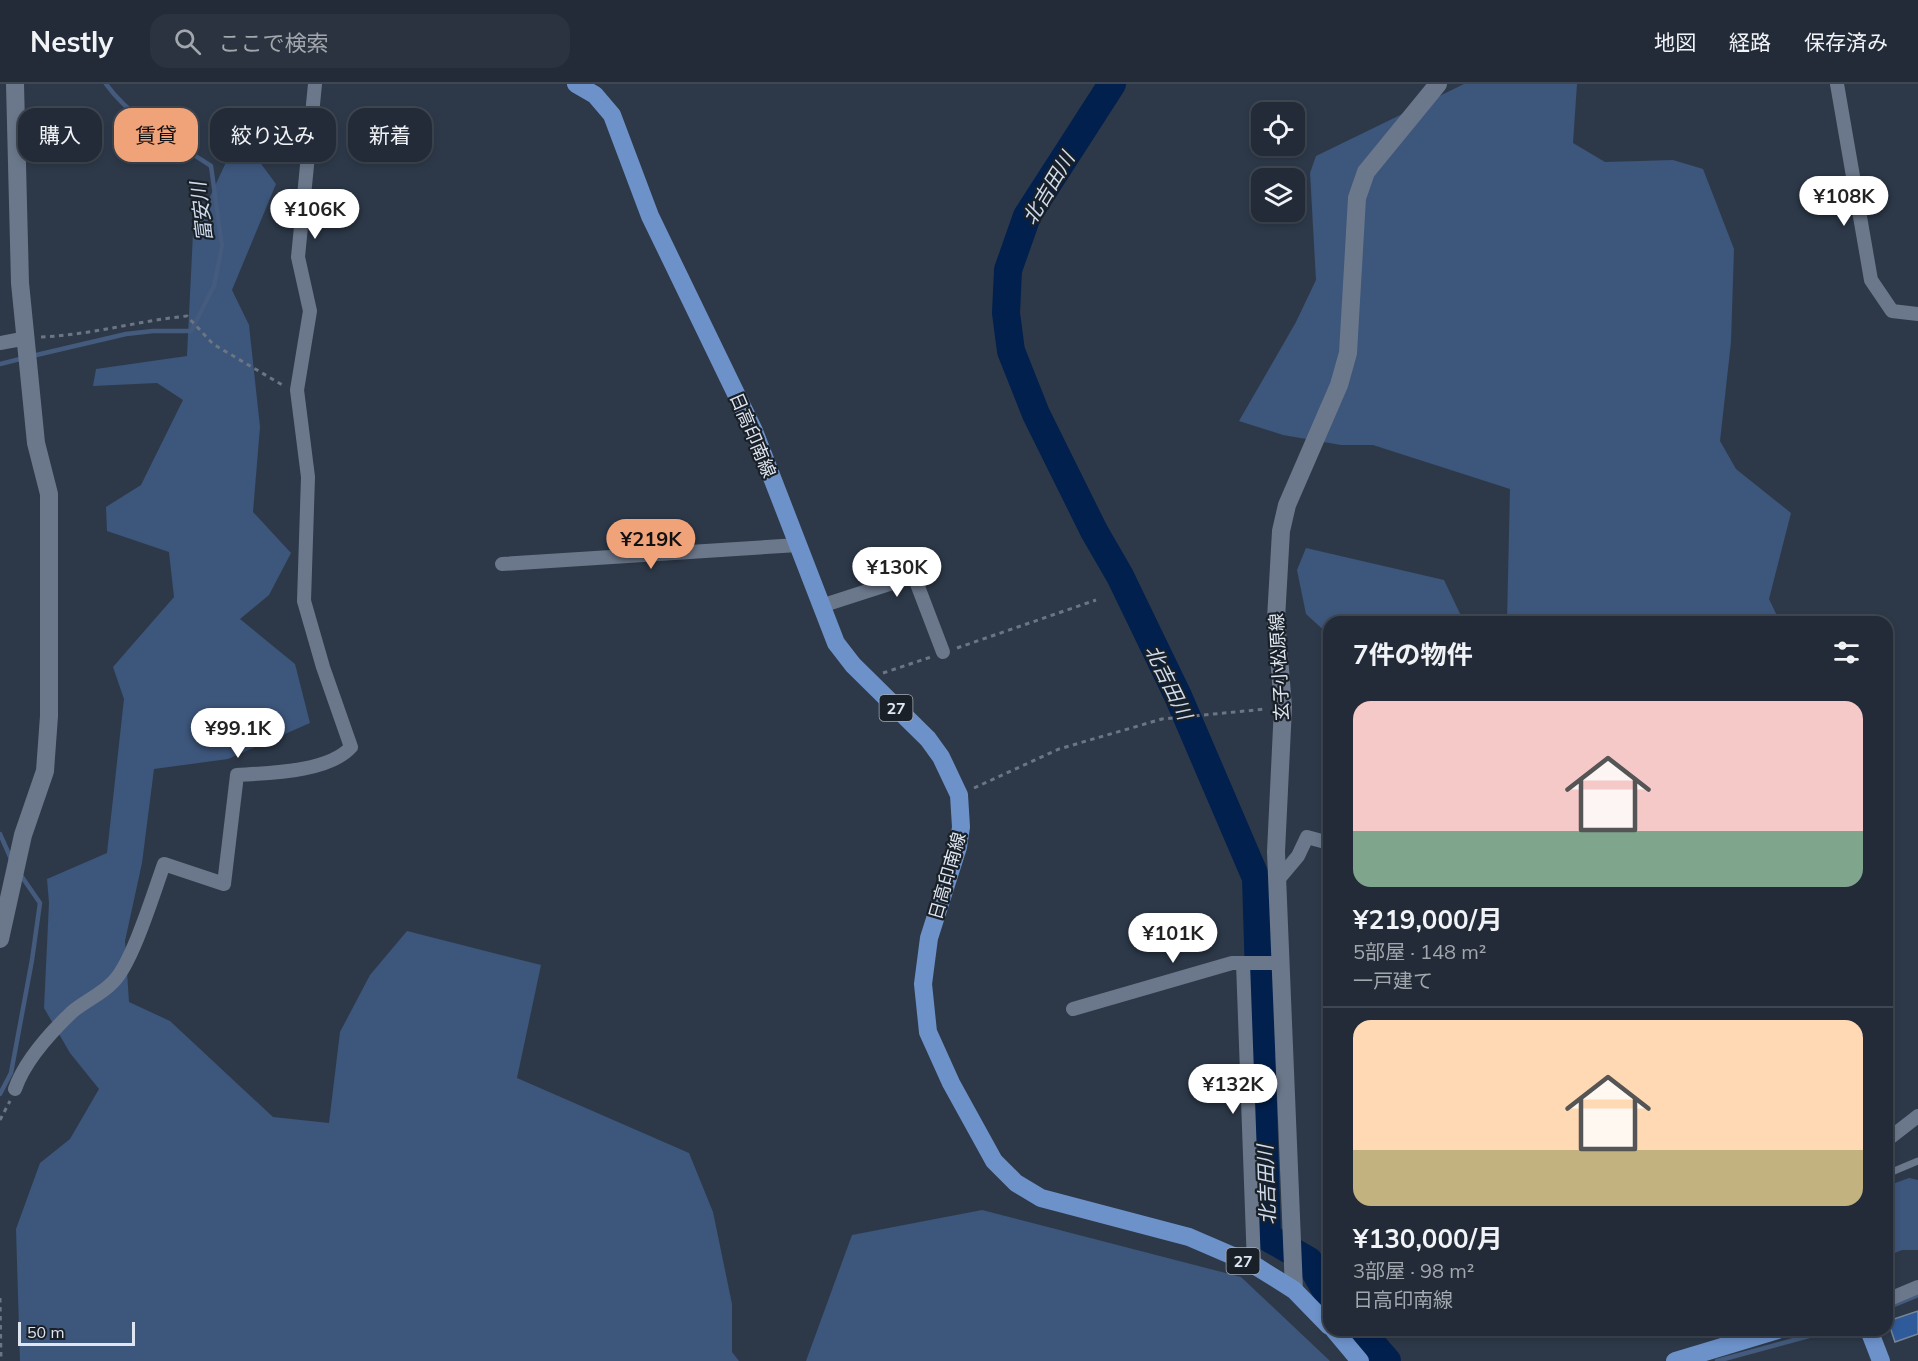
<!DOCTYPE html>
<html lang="ja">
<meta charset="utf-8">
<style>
:root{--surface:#222b37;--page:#2a333f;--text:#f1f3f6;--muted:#a2a7ad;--line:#3f4752;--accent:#f0a279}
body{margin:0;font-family:Mulish,"Noto Sans JP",sans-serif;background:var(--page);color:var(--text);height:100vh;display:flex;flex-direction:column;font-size:22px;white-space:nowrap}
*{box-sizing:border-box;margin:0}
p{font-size:20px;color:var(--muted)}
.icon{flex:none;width:33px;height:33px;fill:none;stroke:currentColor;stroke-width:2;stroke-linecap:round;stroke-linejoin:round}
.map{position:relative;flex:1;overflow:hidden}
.sheet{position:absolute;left:1323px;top:532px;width:570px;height:720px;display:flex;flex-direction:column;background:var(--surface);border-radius:18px;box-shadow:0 3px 9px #0003,0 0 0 2px var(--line)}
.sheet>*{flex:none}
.guide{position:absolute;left:18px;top:24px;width:570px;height:54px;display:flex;gap:12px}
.tools{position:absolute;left:1251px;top:18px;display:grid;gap:12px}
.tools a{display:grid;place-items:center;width:54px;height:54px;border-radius:12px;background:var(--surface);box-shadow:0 3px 9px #0003,0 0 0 2px var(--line);font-size:30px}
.scale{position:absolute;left:18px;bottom:15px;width:117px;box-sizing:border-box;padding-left:6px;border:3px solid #dfe6f1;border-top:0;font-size:16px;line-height:21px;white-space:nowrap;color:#dfe6f1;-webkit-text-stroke:4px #1a2027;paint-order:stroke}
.price{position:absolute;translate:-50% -51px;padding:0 14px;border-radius:21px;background:#fff;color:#222;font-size:20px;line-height:39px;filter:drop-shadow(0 2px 3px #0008)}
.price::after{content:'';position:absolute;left:50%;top:36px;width:18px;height:14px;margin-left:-9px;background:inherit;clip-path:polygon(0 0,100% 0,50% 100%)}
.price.active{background:var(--accent);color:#111}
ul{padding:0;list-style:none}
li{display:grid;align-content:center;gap:12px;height:318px;padding:0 30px}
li+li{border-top:2px solid var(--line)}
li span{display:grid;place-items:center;height:186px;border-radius:18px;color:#555}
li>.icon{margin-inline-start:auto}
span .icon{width:108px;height:108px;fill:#fffc;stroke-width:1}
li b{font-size:26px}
h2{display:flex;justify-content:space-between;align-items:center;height:72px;padding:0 30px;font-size:26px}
.pill{padding:0 21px;border-radius:18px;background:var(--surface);box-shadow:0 3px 9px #0003,0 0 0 2px var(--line);font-size:21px;line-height:54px}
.pill.active{background:var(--accent);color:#111}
header{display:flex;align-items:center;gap:36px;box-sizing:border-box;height:84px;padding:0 30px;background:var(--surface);border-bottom:2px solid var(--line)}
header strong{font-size:28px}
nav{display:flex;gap:33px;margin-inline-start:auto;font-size:21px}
.search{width:420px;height:54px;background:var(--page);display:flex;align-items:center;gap:15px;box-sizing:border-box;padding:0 21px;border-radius:18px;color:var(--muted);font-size:22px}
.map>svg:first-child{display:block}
.green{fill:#3d567b}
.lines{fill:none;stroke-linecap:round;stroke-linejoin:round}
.stream{stroke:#445b7e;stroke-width:4.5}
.river{stroke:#01204d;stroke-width:28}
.building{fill:#305b9b;stroke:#79869a;stroke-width:1.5}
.path{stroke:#6b7583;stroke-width:3;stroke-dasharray:4.5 4.5;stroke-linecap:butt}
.lane{stroke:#6b788b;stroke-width:7}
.street{stroke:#6b788b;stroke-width:14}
.secondary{stroke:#6b788b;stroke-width:18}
.primary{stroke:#6d92ca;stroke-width:18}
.labels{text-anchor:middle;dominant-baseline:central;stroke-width:4.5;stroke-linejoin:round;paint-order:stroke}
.shield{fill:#1a2027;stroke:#a4abb4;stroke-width:1.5}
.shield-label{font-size:16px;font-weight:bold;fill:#dfe6f1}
.street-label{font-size:18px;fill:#dfe6f1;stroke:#1a2027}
.water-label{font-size:20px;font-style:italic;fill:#cfdcee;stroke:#1a2027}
</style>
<header>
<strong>Nestly</strong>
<div class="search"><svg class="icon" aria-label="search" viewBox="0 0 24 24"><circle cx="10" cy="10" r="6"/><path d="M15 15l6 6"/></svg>ここで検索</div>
<nav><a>地図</a><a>経路</a><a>保存済み</a></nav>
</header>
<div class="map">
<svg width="1918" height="1277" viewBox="0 0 1918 1277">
<rect width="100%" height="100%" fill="#2d3949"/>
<g class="green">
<polygon points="1464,0 1577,0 1573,59 1605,78 1673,76 1703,85 1734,165 1731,258 1720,357 1736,385 1791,429 1769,515 1780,538 1507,538 1510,405 1373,361 1341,361 1283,351 1239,337 1296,238 1316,196 1310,89 1316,72"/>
<polygon points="253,69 276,100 232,206 249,241 260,343 253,428 291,469 269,511 240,535 295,580 310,639 228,675 154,685 142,779 125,857 129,918 170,937 273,1033 329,1039 340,948 370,891 407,847 541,881 517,994 689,1069 713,1128 732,1220 732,1268 739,1277 20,1277 16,1145 40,1079 70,1055 99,1005 70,969 44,924 49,819 47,795 107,769 124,615 113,583 174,513 169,468 107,447 106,423 141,401 183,316 157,299 93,302 96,285 187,272 193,149 229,72"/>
<polygon points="1306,464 1444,496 1464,538 1329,538 1329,551 1306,530 1297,486"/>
<polygon points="1909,1094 1918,1096 1918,1166 1902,1166 1887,1172 1887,1102"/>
<polygon points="982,1126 1241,1193 1330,1277 806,1277 852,1151"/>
</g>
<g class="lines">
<g class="stream">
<path d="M32,272L126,250L153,247H191L214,202L222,162L211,82C176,59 131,35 106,0"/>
<polyline points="0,280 24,274"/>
<polyline points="0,750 11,775"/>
<polyline points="0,1010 11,989 32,876 40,819 20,790"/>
<polyline points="1887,1224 1918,1211"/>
<polyline points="1717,1277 1831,1246"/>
</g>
<g class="river">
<polyline points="1112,0 1027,132 1008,186 1006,229 1011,267 1036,330 1094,447 1120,492 1178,612 1256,794 1267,1153 1309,1177 1329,1212"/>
<polyline points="1360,1246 1387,1277"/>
</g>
</g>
<polygon class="building" points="1918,1227 1918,1250 1895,1258 1888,1237"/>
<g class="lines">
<g class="path">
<path d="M41,253C91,251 137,237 187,232L213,260L284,302"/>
<polyline points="957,564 1096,516"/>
<polyline points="883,589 931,573"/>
<polyline points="974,704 1059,665 1162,635 1266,625"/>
<polyline points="0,1036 10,1017"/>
<polyline points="0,1214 1,1277"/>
</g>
<polyline class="lane" points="1887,1090 1918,1077"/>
<g class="street">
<polyline points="1837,0 1871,196 1892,227 1918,230"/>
<polyline points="0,259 27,254"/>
<polyline points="502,480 798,461"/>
<polyline points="821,522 914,492 943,568"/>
<polyline points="1277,797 1298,772 1307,753 1329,759"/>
<polyline points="1243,879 1254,1181"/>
<polyline points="1073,925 1232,879 1279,879"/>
<path d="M15,1005C25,976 50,949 72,928C85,917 102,910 113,898C132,880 154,808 164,780L224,800L237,691C269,689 329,688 351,663L323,583L304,517L308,393L297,306L310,227L298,173L315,0"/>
<polyline points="1887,1056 1918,1032"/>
<polyline points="1887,1216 1918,1203"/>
</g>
<g class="secondary">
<polyline points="0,855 23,751 45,687 49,632 49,410 36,359 20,199 15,0"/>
<polyline points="1294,1206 1276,768 1283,623 1276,535 1281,447 1287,421 1339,301 1348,269 1357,114 1366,88 1438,0"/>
</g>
<g class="primary">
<polyline points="576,0 595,11 612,31 650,132 754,347 836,559 853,581 928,655 941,673 959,711 961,743 958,763 929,854 923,900 928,948 951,999 994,1077 1016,1099 1041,1114 1189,1153 1254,1181 1294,1206 1329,1242"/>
<polyline points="1334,1246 1360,1277"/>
<polyline points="1869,1246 1881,1277"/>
<polyline points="1675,1277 1778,1246"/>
</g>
</g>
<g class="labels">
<g class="shield">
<rect x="879.5" y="611" width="33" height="26" rx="4.5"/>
<rect x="1226.5" y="1164" width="33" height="26" rx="4.5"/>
</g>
<g class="shield-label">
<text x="896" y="624">27</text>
<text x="1243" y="1177">27</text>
</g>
<g class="street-label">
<text transform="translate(753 351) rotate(67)">日高印南線</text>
<text transform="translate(1279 583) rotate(-93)">玄子小松原線</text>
<text transform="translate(947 792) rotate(-74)">日高印南線</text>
</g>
<g class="water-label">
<text transform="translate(1048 104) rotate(-59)">北吉田川</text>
<text transform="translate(201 128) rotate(-97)">富安川</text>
<text transform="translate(1169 598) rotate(64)">北吉田川</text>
<text transform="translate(1266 1101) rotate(-92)">北吉田川</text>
</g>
</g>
</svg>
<div class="tools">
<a><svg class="icon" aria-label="locate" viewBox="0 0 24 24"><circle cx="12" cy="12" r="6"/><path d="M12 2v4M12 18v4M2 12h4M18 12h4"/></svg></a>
<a><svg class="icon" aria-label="layers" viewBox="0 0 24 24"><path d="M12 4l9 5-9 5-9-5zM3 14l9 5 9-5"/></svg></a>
</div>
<div class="scale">50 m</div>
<b class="price" style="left:1844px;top:143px">¥108K</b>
<b class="price" style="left:315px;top:156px">¥106K</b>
<b class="price active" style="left:651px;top:486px">¥219K</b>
<b class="price" style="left:897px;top:514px">¥130K</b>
<b class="price" style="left:238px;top:675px">¥99.1K</b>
<b class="price" style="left:1173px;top:880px">¥101K</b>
<b class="price" style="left:1233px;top:1031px">¥132K</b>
<div class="guide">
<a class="pill">購入</a>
<a class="pill active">賃貸</a>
<a class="pill">絞り込み</a>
<a class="pill">新着</a>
</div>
<section class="sheet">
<h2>7件の物件<svg class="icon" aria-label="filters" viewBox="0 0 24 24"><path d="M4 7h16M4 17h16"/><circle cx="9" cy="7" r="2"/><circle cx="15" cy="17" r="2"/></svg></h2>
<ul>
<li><span style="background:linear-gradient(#f6c9c9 70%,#7fa58c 0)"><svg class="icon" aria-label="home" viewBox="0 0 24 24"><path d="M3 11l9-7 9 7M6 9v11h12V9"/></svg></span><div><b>¥219,000/月</b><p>5部屋 · 148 m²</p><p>一戸建て</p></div></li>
<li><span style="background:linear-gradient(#ffd9b3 70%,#c2b280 0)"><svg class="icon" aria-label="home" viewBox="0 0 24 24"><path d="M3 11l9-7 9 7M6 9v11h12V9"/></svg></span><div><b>¥130,000/月</b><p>3部屋 · 98 m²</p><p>日高印南線</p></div></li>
</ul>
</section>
</div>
